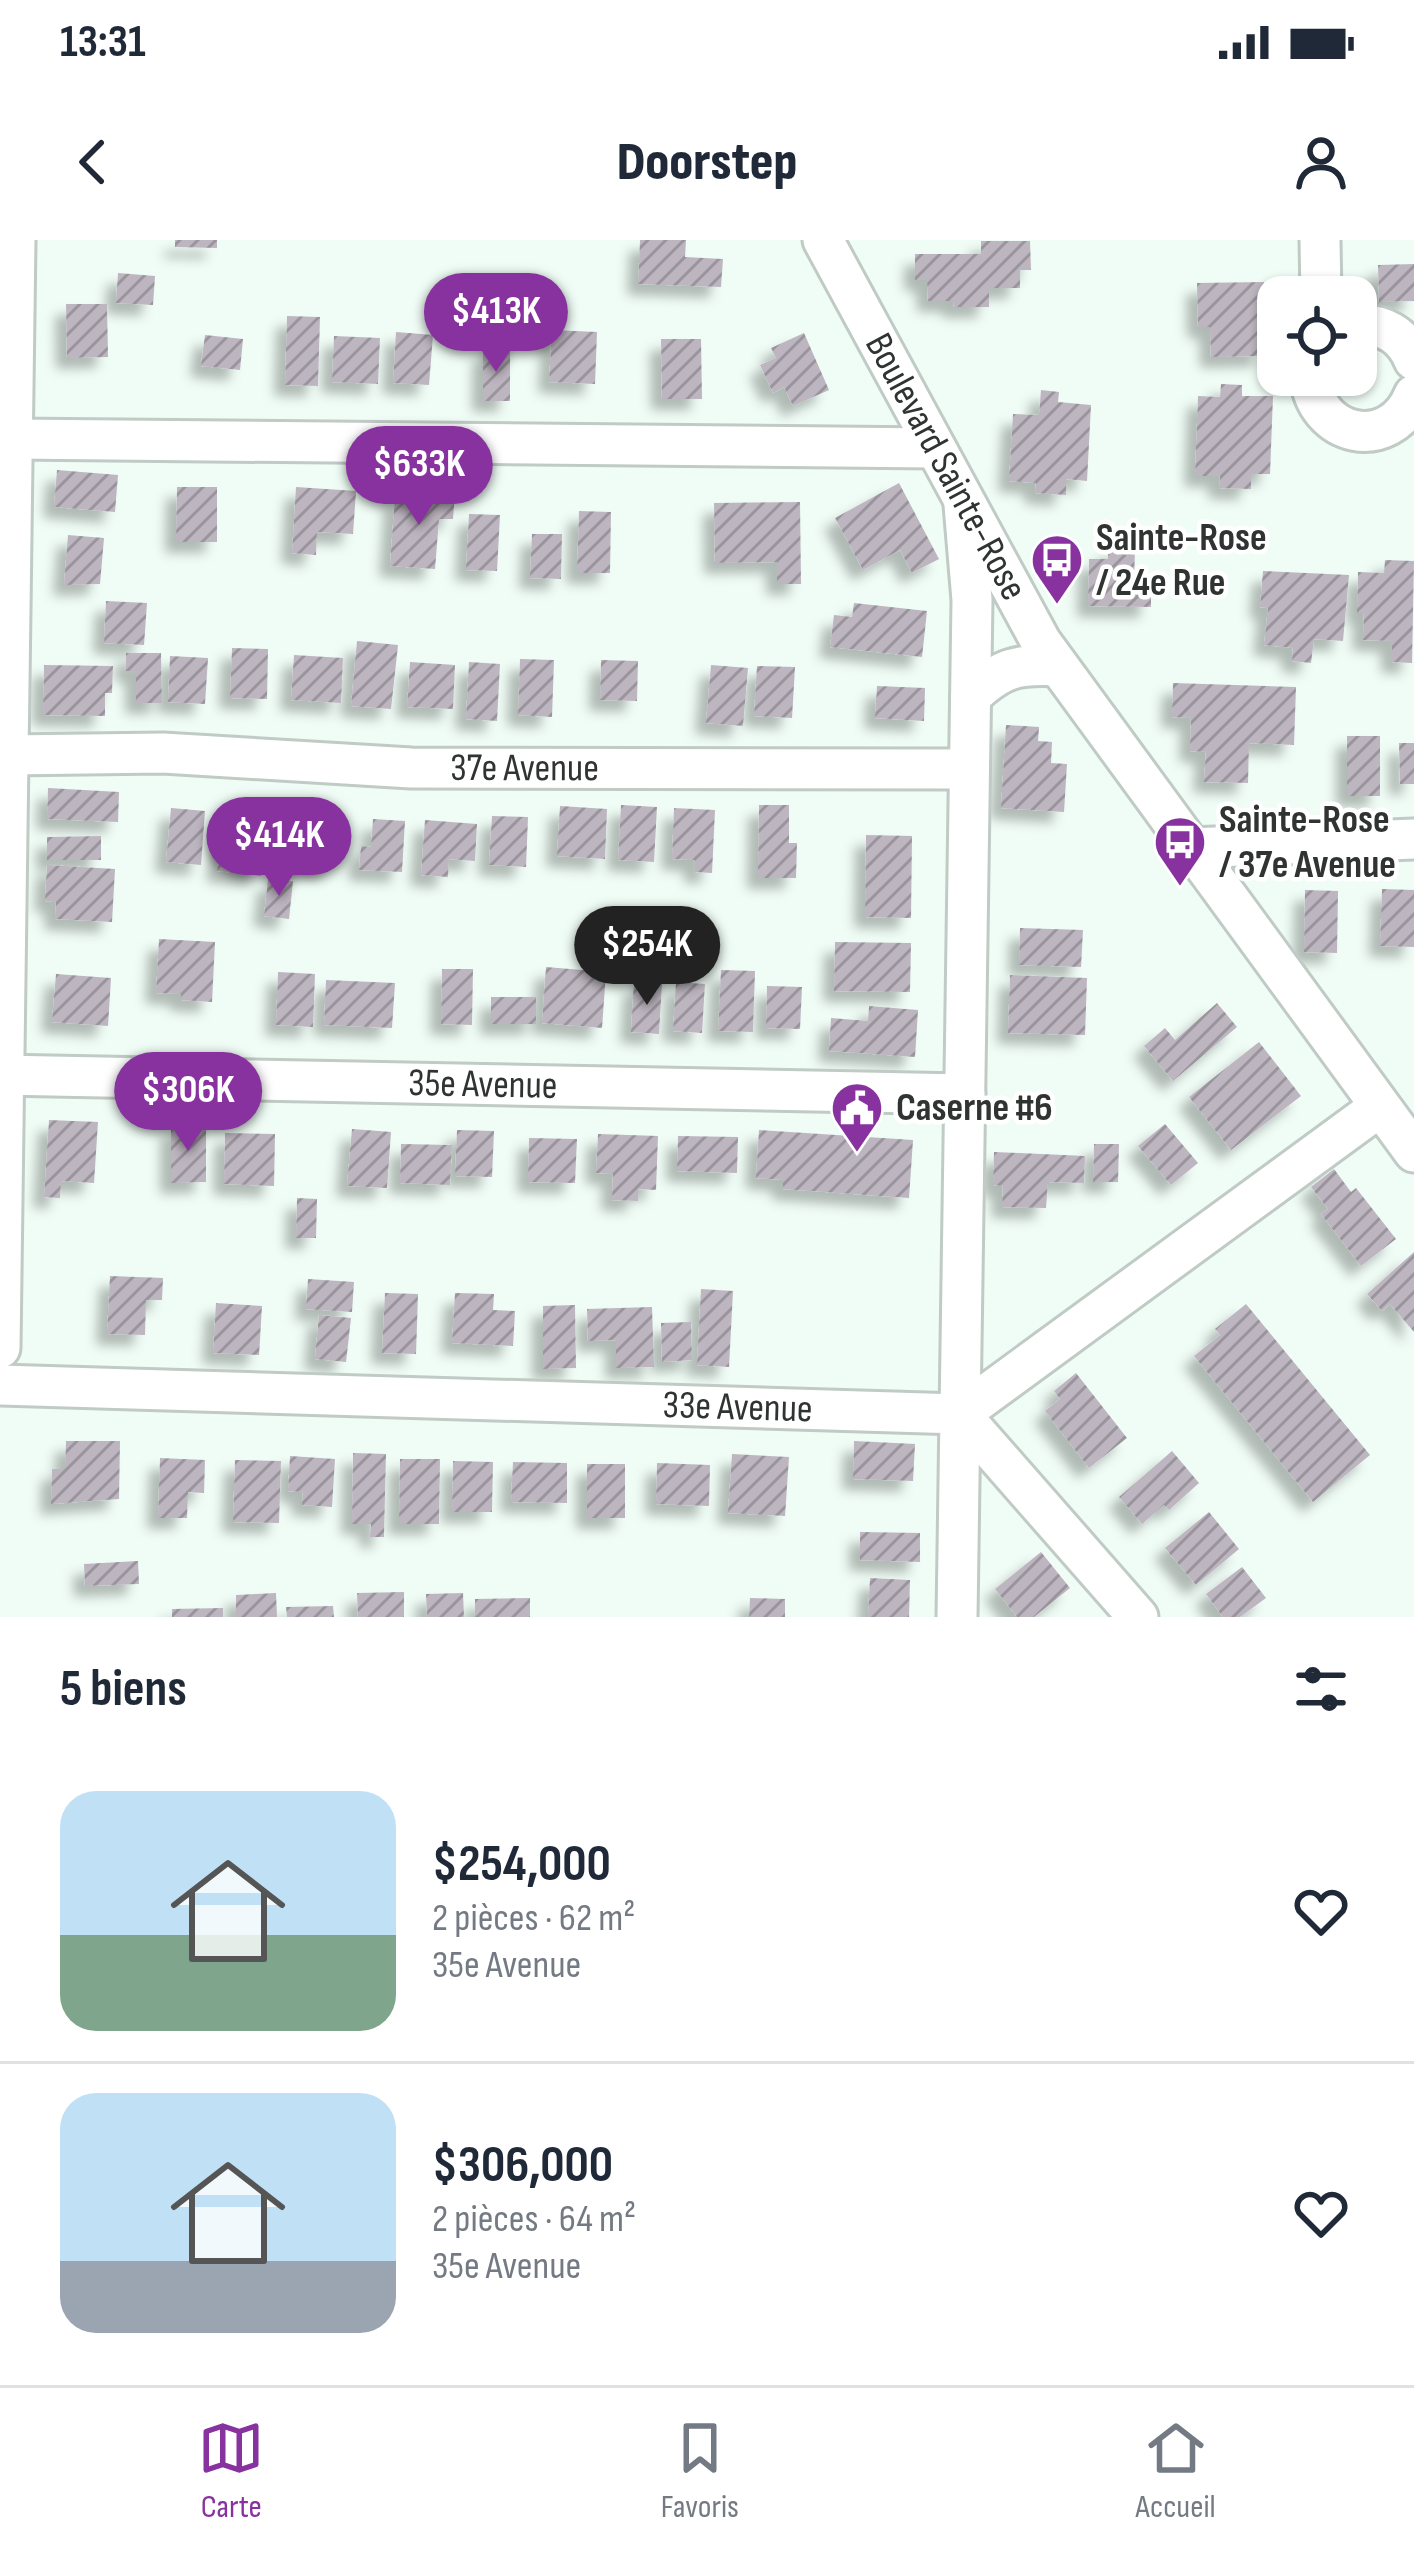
<!DOCTYPE html>
<html lang="fr">
<meta charset="utf-8">
<style>
:root{--surface:#fff;--page:#f2f2f3;--text:#1f2937;--muted:#747a83;--line:#e0e1e3;--accent:#8832a0}
body{margin:0;font-family:"Sofia Sans Condensed",sans-serif;background:var(--page);color:var(--text);height:100vh;display:flex;flex-direction:column;font-size:45px;white-space:nowrap}
*{box-sizing:border-box;margin:0}
p{font-size:39px;color:var(--muted)}
.icon{flex:none;width:66px;height:66px;fill:none;stroke:currentColor;stroke-width:2;stroke-linecap:round;stroke-linejoin:round}
.map{position:relative;height:1377px;overflow:hidden}
.drawer{display:flex;flex-direction:column;background:var(--surface);flex:1}
.drawer>*{flex:none}
.controls{position:absolute;left:1257px;top:36px;display:grid;gap:24px}
.controls a{display:grid;place-items:center;width:120px;height:120px;border-radius:24px;background:var(--surface);box-shadow:0 3px 9px #0004;font-size:60px}
.price{position:absolute;translate:-50% -102px;padding:0 27px;border-radius:42px;background:var(--accent);color:#fff;font-size:39px;line-height:78px;filter:drop-shadow(0 3px 6px #0008)}
.price::after{content:'';position:absolute;left:50%;top:72px;width:36px;height:27px;margin-left:-18px;background:inherit;clip-path:polygon(0 0,100% 0,50% 100%)}
.price.active{background:#222;color:#fff}
ul{padding:0;list-style:none}
li{display:flex;align-items:center;gap:36px;height:300px;padding:0 60px}
li+li{border-top:3px solid var(--line)}
li span{display:grid;place-items:center;flex:none;width:336px;height:240px;border-radius:36px;color:#555}
li>.icon{margin-inline-start:auto}
span .icon{width:144px;height:144px;fill:#fffc;stroke-width:1}
li b{font-size:51px}
h2{display:flex;justify-content:space-between;align-items:center;height:144px;padding:0 60px;font-size:51px}
.status{display:flex;justify-content:space-between;align-items:center;height:84px;padding:0 60px;background:var(--surface);direction:ltr}
.status svg{height:33px;fill:currentColor}
header{display:flex;justify-content:space-between;align-items:center;height:156px;padding:0 60px;background:var(--surface);font-size:54px;font-weight:800}
.dock{display:flex;justify-content:space-around;align-items:center;height:168px;border-top:3px solid var(--line);background:var(--surface);font-size:33px;color:var(--muted)}
.dock a{display:grid;justify-items:center;gap:6px}
.dock .active{color:var(--accent)}
.map>svg:first-child{display:block}
.building{fill:url(#building-hatch);filter:url(#shadow)}
.lines{fill:none;stroke-linecap:round;stroke-linejoin:round}
.minor-casing{stroke:#bfcbc4;stroke-width:45}
.minor{stroke:#fff;stroke-width:39}
.labels{text-anchor:middle;dominant-baseline:central;stroke-width:9;stroke-linejoin:round;paint-order:stroke}
.street-label{font-size:39px;fill:#2f3331;stroke:#fff}
.poi-label{font-size:39px;font-weight:bold;fill:#2f3331;stroke:#fff;text-anchor:start}
</style>
<div class="status"><b>13:31</b><svg viewBox="0 0 49 12"><path d="M0 12V9h3v3zM5 12V6h3v6zM10 12V3h3v9zM15 12V0h3v12zM26 1h20v11H26zM47 4h2v5h-2z"/></svg></div>
<header><svg class="icon" aria-label="back" viewBox="0 0 24 24"><path d="M15 5l-7 7 7 7"/></svg>Doorstep<svg class="icon" aria-label="person" viewBox="0 0 24 24"><circle cx="12" cy="8" r="4"/><path d="M4 21q1-7 8-7t8 7"/></svg></header>
<div class="map">
<svg width="1414" height="1377" viewBox="0 0 1414 1377">
<defs>
<pattern id="building-hatch" width="6" height="6" patternUnits="userSpaceOnUse" patternTransform="scale(3)"><rect width="6" height="6" fill="#bdb5bf"/><path d="M-1 1l2-2M0 6l6-6M5 7l2-2" fill="none" stroke="#9a949c"/></pattern>
<filter id="shadow"><feDropShadow dx="-11" dy="11" stdDeviation="6" flood-color="#0004"/></filter>
</defs>
<rect width="100%" height="100%" fill="#f0fdf6"/>
<g class="building">
<polygon points="175,0 217,0 217,8 175,7"/>
<polygon points="640,0 686,0 685,17 723,19 721,47 638,44"/>
<polygon points="981,1 1030,1 1031,30 1020,30 1020,48 989,48 989,67 954,67 953,61 928,61 927,40 915,40 915,14 981,14"/>
<polygon points="1414,24 1414,61 1379,62 1378,25"/>
<polygon points="118,33 155,36 153,65 116,63"/>
<polygon points="1264,42 1265,116 1211,117 1210,87 1198,87 1197,43"/>
<polygon points="66,64 107,64 108,117 67,118"/>
<polygon points="287,76 320,77 318,146 285,145"/>
<polygon points="552,90 597,92 595,144 549,142"/>
<polygon points="396,92 433,95 429,145 393,143"/>
<polygon points="804,93 829,150 793,166 784,147 773,153 760,125 776,118 771,108"/>
<polygon points="205,95 243,99 240,130 201,126"/>
<polygon points="334,96 380,98 378,144 332,142"/>
<polygon points="661,99 701,99 702,159 662,159"/>
<rect x="483" y="109" width="27" height="52"/>
<polygon points="1221,144 1242,145 1242,156 1273,156 1270,234 1251,234 1251,249 1219,248 1220,236 1195,236 1198,156 1220,157"/>
<polygon points="1041,150 1059,152 1058,162 1091,165 1087,241 1066,239 1066,255 1035,253 1036,243 1009,241 1013,174 1039,175"/>
<polygon points="57,230 118,235 115,272 54,267"/>
<polygon points="899,243 939,319 912,333 900,310 863,330 835,278"/>
<polygon points="177,247 217,247 217,302 176,302"/>
<polygon points="296,247 356,251 353,294 317,292 316,315 292,313"/>
<polygon points="424,249 455,252 453,279 439,279 435,329 390,326 395,256 424,258"/>
<polygon points="800,262 801,344 777,344 777,322 715,323 714,263"/>
<polygon points="579,271 611,272 610,333 577,333"/>
<polygon points="469,274 500,275 497,331 466,330"/>
<polygon points="532,294 562,294 561,339 530,338"/>
<polygon points="68,295 104,298 100,344 64,345"/>
<polygon points="1108,308 1135,309 1134,341 1151,342 1151,367 1088,366 1089,319 1108,319"/>
<polygon points="1385,320 1414,321 1412,423 1392,422 1392,401 1363,400 1364,373 1357,373 1358,332 1384,333"/>
<polygon points="1263,331 1349,335 1343,401 1314,399 1311,423 1292,421 1293,408 1264,405 1268,368 1260,367"/>
<polygon points="106,361 147,363 144,405 104,403"/>
<polygon points="854,363 927,371 922,417 830,407 834,375 852,377"/>
<polygon points="357,401 398,405 391,469 351,466"/>
<polygon points="232,408 268,409 267,459 230,458"/>
<polygon points="126,413 161,413 162,463 136,463 136,431 126,431"/>
<polygon points="294,415 343,418 341,463 291,460"/>
<polygon points="170,416 208,418 205,464 168,462"/>
<polygon points="520,419 554,420 552,477 518,475"/>
<polygon points="601,420 638,421 637,461 600,460"/>
<polygon points="410,422 455,425 453,469 407,467"/>
<polygon points="469,422 500,424 497,481 466,479"/>
<polygon points="44,425 113,426 112,453 105,453 105,476 43,475"/>
<polygon points="711,425 748,428 743,486 706,483"/>
<polygon points="757,426 795,427 792,478 754,476"/>
<polygon points="1173,443 1296,447 1294,505 1249,503 1248,543 1204,542 1206,512 1190,511 1191,478 1172,477"/>
<polygon points="877,446 925,448 924,481 875,478"/>
<polygon points="1006,485 1039,487 1038,501 1052,502 1051,523 1067,524 1064,572 1001,568"/>
<rect x="1347" y="496" width="33" height="60"/>
<polygon points="1399,503 1414,503 1414,544 1400,544"/>
<polygon points="48,548 119,552 118,582 47,579"/>
<polygon points="621,565 657,567 654,622 618,620"/>
<polygon points="759,565 789,565 789,603 797,603 796,638 758,638"/>
<polygon points="560,566 607,569 605,619 557,616"/>
<polygon points="171,568 205,571 201,625 166,622"/>
<polygon points="674,568 715,570 712,633 695,632 695,620 672,619"/>
<polygon points="492,576 528,577 526,627 489,625"/>
<polygon points="302,577 346,581 343,613 332,612 331,628 297,625"/>
<polygon points="223,579 266,583 261,636 217,631"/>
<polygon points="373,579 405,581 402,632 359,630 361,606 371,607"/>
<polygon points="425,580 477,584 475,621 449,619 448,637 421,635"/>
<polygon points="866,595 912,596 911,678 865,677"/>
<polygon points="101,596 101,620 47,620 47,597"/>
<polygon points="47,625 115,629 112,682 55,679 56,662 45,661"/>
<polygon points="268,639 293,641 289,679 264,676"/>
<polygon points="1382,649 1414,650 1414,707 1380,706"/>
<polygon points="1305,650 1338,651 1337,713 1304,712"/>
<polygon points="1020,688 1083,690 1081,727 1019,725"/>
<polygon points="159,699 215,702 212,762 181,760 181,754 156,753"/>
<polygon points="835,702 911,703 910,752 834,751"/>
<polygon points="546,727 606,732 602,788 542,783"/>
<polygon points="442,729 473,729 472,785 441,784"/>
<polygon points="721,730 755,731 753,792 718,791"/>
<polygon points="278,732 315,734 313,787 276,785"/>
<polygon points="56,734 111,738 108,786 52,782"/>
<polygon points="1010,735 1087,738 1085,795 1008,793"/>
<polygon points="326,740 395,743 392,788 324,785"/>
<polygon points="634,742 662,744 659,794 631,792"/>
<polygon points="676,742 705,744 702,793 673,791"/>
<polygon points="767,746 802,747 800,789 766,788"/>
<rect x="491" y="757" width="45" height="27"/>
<polygon points="1217,763 1237,787 1173,841 1144,806 1165,788 1175,800"/>
<polygon points="869,766 918,770 915,817 829,811 831,778 868,781"/>
<polygon points="1259,802 1301,856 1231,910 1189,857"/>
<polygon points="49,880 98,882 94,943 61,941 60,958 44,957"/>
<polygon points="1165,884 1198,923 1171,945 1138,906"/>
<polygon points="171,886 206,886 206,942 171,943"/>
<polygon points="352,889 391,892 387,948 347,946"/>
<polygon points="457,890 494,891 492,937 455,936"/>
<polygon points="759,890 913,900 909,958 783,949 783,940 756,938"/>
<polygon points="225,893 275,894 274,946 224,944"/>
<polygon points="598,894 658,896 656,950 638,949 638,961 612,960 613,934 596,933"/>
<polygon points="678,896 738,897 737,933 677,931"/>
<polygon points="529,898 577,899 575,943 528,942"/>
<polygon points="401,904 452,905 450,945 400,943"/>
<polygon points="1094,904 1119,904 1118,942 1093,942"/>
<polygon points="994,912 1085,916 1084,943 1048,942 1046,968 1002,967 1003,946 993,945"/>
<polygon points="1334,929 1351,952 1356,948 1396,999 1361,1026 1321,974 1328,969 1311,947"/>
<polygon points="297,958 317,959 316,998 296,998"/>
<polygon points="1414,1012 1414,1092 1390,1064 1382,1071 1367,1054"/>
<polygon points="110,1036 163,1038 162,1060 146,1060 145,1095 107,1094"/>
<polygon points="308,1039 354,1042 352,1072 306,1069"/>
<polygon points="701,1049 733,1051 729,1127 697,1125"/>
<polygon points="385,1053 418,1054 416,1114 382,1113"/>
<polygon points="455,1053 494,1054 493,1070 515,1071 513,1106 452,1103"/>
<polygon points="216,1063 262,1066 259,1115 213,1113"/>
<polygon points="1246,1064 1370,1215 1313,1262 1194,1116 1220,1095 1215,1089"/>
<polygon points="575,1065 576,1128 543,1129 543,1066"/>
<polygon points="652,1067 654,1127 616,1128 616,1100 588,1101 587,1069"/>
<polygon points="319,1075 351,1078 346,1122 315,1119"/>
<polygon points="691,1082 692,1120 662,1122 661,1083"/>
<polygon points="1076,1133 1127,1198 1089,1228 1045,1171 1060,1159 1054,1151"/>
<polygon points="66,1201 120,1201 119,1259 51,1264 52,1229 65,1229"/>
<polygon points="854,1201 915,1204 913,1241 853,1239"/>
<polygon points="1172,1211 1199,1243 1169,1270 1164,1265 1142,1284 1119,1257"/>
<polygon points="353,1213 386,1214 384,1297 370,1297 371,1284 352,1284"/>
<polygon points="732,1214 789,1217 785,1276 728,1273"/>
<polygon points="290,1216 335,1219 332,1267 302,1265 303,1252 288,1251"/>
<polygon points="160,1218 205,1220 204,1253 188,1252 187,1278 158,1278"/>
<polygon points="400,1219 440,1219 439,1284 399,1284"/>
<polygon points="235,1220 281,1221 279,1283 233,1282"/>
<polygon points="453,1221 493,1222 492,1272 452,1272"/>
<polygon points="513,1222 567,1223 567,1263 511,1262"/>
<polygon points="657,1223 710,1225 709,1266 656,1264"/>
<rect x="587" y="1224" width="38" height="54"/>
<polygon points="1209,1272 1239,1309 1196,1345 1165,1308"/>
<polygon points="860,1292 920,1293 920,1322 860,1320"/>
<polygon points="1041,1312 1070,1348 1034,1377 1017,1377 995,1349"/>
<polygon points="138,1321 139,1344 85,1346 84,1324"/>
<polygon points="1242,1327 1266,1358 1240,1377 1223,1377 1206,1354"/>
<polygon points="870,1338 910,1340 909,1377 868,1377"/>
<polygon points="404,1352 404,1377 358,1377 357,1353"/>
<polygon points="276,1353 277,1377 236,1377 236,1355"/>
<polygon points="463,1353 464,1377 427,1377 426,1354"/>
<polygon points="530,1358 530,1377 475,1377 475,1359"/>
<polygon points="750,1358 785,1359 785,1377 749,1377"/>
<polygon points="333,1366 334,1377 287,1377 286,1367"/>
<polygon points="223,1368 223,1377 172,1377 172,1369"/>
</g>
<g class="lines">
<g class="minor-casing">
<g id="minor">
<path id="s1" d="M823,0L1041,402L1414,912"/>
<polyline points="1320,0 1321,57"/>
<path d="M1356,85C1382,83 1404,95 1414,120"/>
<path d="M1310,135C1314,197 1390,214 1414,155"/>
<polyline points="13,199 934,208"/>
<path d="M971,456C1002,427 1017,424 1058,426"/>
<path id="s2" d="M9,515L163,513L411,528L969,529"/>
<polyline points="1189,608 1414,599"/>
<path id="s3" d="M0,835L965,854"/>
<polyline points="0,1108 15,0"/>
<path id="s4" d="M0,1145L960,1174L1378,868"/>
<polyline points="960,1174 1138,1377"/>
<polyline points="957,1377 972,360 964,265"/>
</g>
</g>
<use href="#minor" class="minor"/>
</g>
<defs>
<g id="bus-pin" transform="scale(2.7)"><path d="M0 17L-7.5 6A9.5 9.5 0 1 1 7.5 6Z" fill="#8832a0" stroke="#fff"/><path d="M-5-6H5V4H4V6H2V4H-2V6H-4V4H-5ZM-3.5-4V0h7V-4ZM-3.5 1.2v1.5H-2V1.2ZM2 1.2v1.5H3.5V1.2Z" fill="#fff"/></g>
<g id="civic-pin" transform="scale(2.7)"><path d="M0 17L-7.5 6A9.5 9.5 0 1 1 7.5 6Z" fill="#8832a0" stroke="#fff"/><path d="M-.6-6.5H3V-4.5H.6V-3L4-1V1h2V6H-6V1h2V-1L-.6-3ZM-1.2 2.5V6h2.4V2.5Z" fill="#fff"/></g>
</defs>
<g fill-rule="evenodd">
<use href="#bus-pin" x="1057" y="320"/>
<use href="#bus-pin" x="1180" y="602"/>
<use href="#civic-pin" x="857" y="868"/>
</g>
<g class="labels">
<g class="street-label">
<text stroke="none"><textPath href="#s1" startOffset="258">Boulevard Sainte-Rose</textPath></text>
<text stroke="none"><textPath href="#s2" startOffset="516">37e Avenue</textPath></text>
<text stroke="none"><textPath href="#s3" startOffset="483">35e Avenue</textPath></text>
<text stroke="none"><textPath href="#s4" startOffset="738">33e Avenue</textPath></text>
</g>
<g class="poi-label">
<text x="1096" y="298">Sainte-Rose<tspan x="1096" dy="45">/ 24e Rue</tspan></text>
<text x="1219" y="580">Sainte-Rose<tspan x="1219" dy="45">/ 37e Avenue</tspan></text>
<text x="896" y="868">Caserne #6</text>
</g>
</g>
</svg>
<div class="controls">
<a><svg class="icon" aria-label="locate" viewBox="0 0 24 24"><circle cx="12" cy="12" r="6"/><path d="M12 2v4M12 18v4M2 12h4M18 12h4"/></svg></a>
</div>
<b class="price" style="left:496px;top:135px">$413K</b>
<b class="price" style="left:419px;top:288px">$633K</b>
<b class="price" style="left:279px;top:659px">$414K</b>
<b class="price active" style="left:647px;top:768px">$254K</b>
<b class="price" style="left:188px;top:914px">$306K</b>
</div>
<section class="drawer">
<h2>5 biens<svg class="icon" aria-label="filters" viewBox="0 0 24 24"><path d="M4 7h16M4 17h16"/><circle cx="9" cy="7" r="2"/><circle cx="15" cy="17" r="2"/></svg></h2>
<ul>
<li><span style="background:linear-gradient(#bfe0f5 60%,#7fa58c 0)"><svg class="icon" aria-label="home" viewBox="0 0 24 24"><path d="M3 11l9-7 9 7M6 9v11h12V9"/></svg></span><div><b>$254,000</b><p>2 pièces · 62 m²</p><p>35e Avenue</p></div><svg class="icon" aria-label="heart" viewBox="0 0 24 24"><path d="M12 20l-8-8c-3-5 5-10 8-4 3-6 11-1 8 4z"/></svg></li>
<li><span style="background:linear-gradient(#bfe0f5 70%,#9aa5b1 0)"><svg class="icon" aria-label="home" viewBox="0 0 24 24"><path d="M3 11l9-7 9 7M6 9v11h12V9"/></svg></span><div><b>$306,000</b><p>2 pièces · 64 m²</p><p>35e Avenue</p></div><svg class="icon" aria-label="heart" viewBox="0 0 24 24"><path d="M12 20l-8-8c-3-5 5-10 8-4 3-6 11-1 8 4z"/></svg></li>
</ul>
</section>
<nav class="dock">
<a class="active"><svg class="icon" aria-label="map" viewBox="0 0 24 24"><path d="M3 6l6-2 6 2 6-2v14l-6 2-6-2-6 2zM9 4v14M15 6v14"/></svg>Carte</a>
<a><svg class="icon" aria-label="saved" viewBox="0 0 24 24"><path d="M7 4h10v16l-5-4-5 4z"/></svg>Favoris</a>
<a><svg class="icon" aria-label="home" viewBox="0 0 24 24"><path d="M3 11l9-7 9 7M6 9v11h12V9"/></svg>Accueil</a>
</nav>
